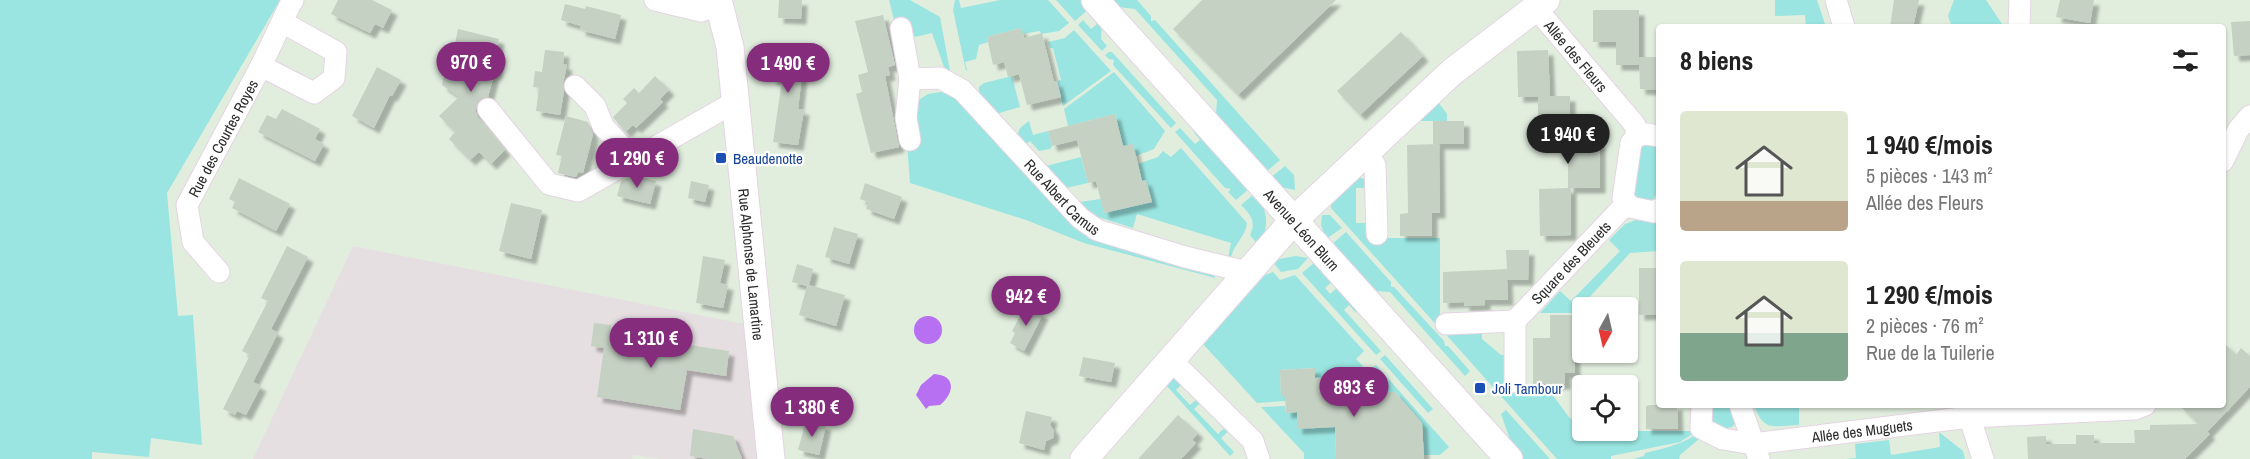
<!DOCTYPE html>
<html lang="fr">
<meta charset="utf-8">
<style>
:root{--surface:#fff;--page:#f2f2f2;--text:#222;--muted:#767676;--accent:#852d7c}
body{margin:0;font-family:"Archivo Narrow",sans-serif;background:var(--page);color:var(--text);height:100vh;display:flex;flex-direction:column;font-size:22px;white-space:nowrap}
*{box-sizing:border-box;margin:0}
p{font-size:20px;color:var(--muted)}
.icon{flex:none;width:33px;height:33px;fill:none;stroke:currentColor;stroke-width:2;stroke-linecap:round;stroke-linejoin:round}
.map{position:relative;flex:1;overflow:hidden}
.panel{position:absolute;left:1656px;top:24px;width:570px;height:384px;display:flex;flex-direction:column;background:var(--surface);border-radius:6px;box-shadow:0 2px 4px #0004}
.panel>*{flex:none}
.needle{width:39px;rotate:188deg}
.buttons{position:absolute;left:1572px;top:297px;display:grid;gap:12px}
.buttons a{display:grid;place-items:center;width:66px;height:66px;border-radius:6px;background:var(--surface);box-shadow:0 2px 4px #0004;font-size:30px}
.price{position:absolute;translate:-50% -51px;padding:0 14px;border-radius:21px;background:var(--accent);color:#fff;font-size:20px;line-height:39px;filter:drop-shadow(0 2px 3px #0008)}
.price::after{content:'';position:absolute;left:50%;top:36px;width:18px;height:14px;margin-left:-9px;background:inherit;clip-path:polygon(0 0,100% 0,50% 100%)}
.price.current{background:#222;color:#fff}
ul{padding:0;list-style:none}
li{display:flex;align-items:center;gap:18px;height:150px;padding:0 24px}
li span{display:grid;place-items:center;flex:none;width:168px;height:120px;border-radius:6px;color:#555}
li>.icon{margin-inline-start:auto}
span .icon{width:72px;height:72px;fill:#fffc;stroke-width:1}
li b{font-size:26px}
h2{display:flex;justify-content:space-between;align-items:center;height:72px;padding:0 24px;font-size:26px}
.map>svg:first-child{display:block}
.industrial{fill:#e6dfe2}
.green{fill:#9ae5e1}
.water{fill:#b770f1}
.building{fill:#c5d1c3;filter:url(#shadow)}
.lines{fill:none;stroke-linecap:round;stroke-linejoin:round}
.minor-casing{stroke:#e5d3e3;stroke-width:23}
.tertiary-casing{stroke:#e5d3e3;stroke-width:29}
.minor{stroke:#fff;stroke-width:21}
.tertiary{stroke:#fff;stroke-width:27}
.transit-dot{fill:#1a4fb4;stroke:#fff;stroke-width:2}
.labels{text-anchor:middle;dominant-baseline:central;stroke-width:4.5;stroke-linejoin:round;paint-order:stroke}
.street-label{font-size:15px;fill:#2c2c2c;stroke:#fff}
.transit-label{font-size:15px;fill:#164399;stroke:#fff;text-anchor:start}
</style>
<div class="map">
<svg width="2250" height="459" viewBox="0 0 2250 459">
<defs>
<filter id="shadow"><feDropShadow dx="5.5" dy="5.5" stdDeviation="1.5" flood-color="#0004"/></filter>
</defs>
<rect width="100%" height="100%" fill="#e1eede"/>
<polygon class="industrial" points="353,246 744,324 759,459 661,459 633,455 632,459 253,459"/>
<g class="green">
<polygon points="0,0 280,0 167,193 178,316 193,315 202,445 151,438 149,457 92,452 92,459 0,459"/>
<polygon points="889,0 910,0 940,17 950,71 944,67 932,33 915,37 909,25 896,28"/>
<polygon points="955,0 959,0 961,8 1000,0 1048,0 1069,23 1059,31 1041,34 1040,31 1022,34 1021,28 987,37 988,42 979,45 976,59 965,62 967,70 966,71 953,10"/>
<polygon points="1056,0 1083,0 1090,8 1075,21"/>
<polygon points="1110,0 1137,0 1151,16 1151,21 1155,20 1280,160 1265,173 1216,115 1217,100 1135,9 1118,7"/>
<polygon points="1775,0 1817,0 1826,27 1806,27 1805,15 1775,16"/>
<polygon points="1954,0 1986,0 2004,27 1952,27 1948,16"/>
<polygon points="1093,12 1102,25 1101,39 1107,46 1102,51 1078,25 1083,20 1091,29 1097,24 1090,15"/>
<polygon points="1074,30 1111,71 1063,106 1057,81 1061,80 1053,48 1050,48 1048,42 1065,38"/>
<polygon points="1109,52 1112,52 1176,123 1171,128 1113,65 1114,60 1109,59 1105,55"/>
<polygon points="1114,72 1165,131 1154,149 1136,156 1123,146 1115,114 1068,126 1064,109"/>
<polygon points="1012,76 1020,107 996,114 979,95 979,87 984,83"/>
<polygon points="941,92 953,97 959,101 1076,226 1214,275 1215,278 1084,243 1026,220 910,183 907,144 916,115 917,101 928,94"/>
<polygon points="1438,102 1447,114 1447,121 1417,121"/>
<polygon points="1029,121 1033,135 1048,131 1052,146 1050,149 1039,151 1030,141 1025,145 1017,136 1020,128"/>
<polygon points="1180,128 1195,144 1200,140 1193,131 1198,132 1251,187 1236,200 1228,192 1231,189 1225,188 1175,132"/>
<path d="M1644,145L1655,147L1659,150C1659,167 1667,201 1644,202L1632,193L1639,148Z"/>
<path d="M1181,148L1247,223C1246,236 1233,245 1231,258H1228L1231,243L1137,214L1133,228L1095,216L1079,202L1101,199L1104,213L1151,202L1146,181H1142L1138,164L1158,157L1163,151L1171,157Z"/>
<polygon points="1081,157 1088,183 1066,188 1046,166"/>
<polygon points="1285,166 1294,175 1295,190 1281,187 1270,178"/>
<polygon points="1358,177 1367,180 1370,188 1356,188 1356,223 1371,223 1371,238 1440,238 1440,329 1331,208 1331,205"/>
<path d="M1255,193C1268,210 1270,227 1259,246L1250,235C1257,222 1250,214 1241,205Z"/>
<polygon points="1322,215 1330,215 1342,228 1326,239 1321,225"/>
<polygon points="1636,220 1653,222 1659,225 1659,251 1630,253 1575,313 1540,313 1560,291 1571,301 1620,251 1609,240 1625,224"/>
<polygon points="1346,232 1391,282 1391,287 1394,287 1444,341 1445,346 1448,346 1470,371 1465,376 1390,292 1374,291 1331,245"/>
<polygon points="1296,256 1308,258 1298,269 1281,272 1273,262 1279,259"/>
<polygon points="1315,262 1334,280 1325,288 1330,294 1339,286 1356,305 1356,313 1349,305 1344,310 1381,351 1376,355 1302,273"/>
<polygon points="1273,272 1280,280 1295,275 1364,351 1356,359 1363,366 1348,379 1315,378 1315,368 1280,370 1281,396 1285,396 1285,401 1257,403 1203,344 1265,275"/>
<polygon points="1442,330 1450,334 1482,334 1482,339 1501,355 1504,355 1505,386 1547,387 1568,416 1589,435 1634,431 1693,431 1694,433 1680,442 1611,456 1611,459 1557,459"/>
<polygon points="1385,355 1433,409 1428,413 1380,359"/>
<polygon points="1376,365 1449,447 1440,455 1424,455 1422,423 1395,392 1335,394 1335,386 1350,385"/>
<polygon points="1176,375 1186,380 1176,390 1190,405 1201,396 1204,399 1194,409 1218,434 1228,425 1231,429 1221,438 1234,452 1230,456 1166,385"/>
<polygon points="1712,405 1733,405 1736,423 1732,427 1721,429 1713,423"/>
<path d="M1754,405H1799V425C1774,426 1763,432 1754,405Z"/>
<polygon points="1285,406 1286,413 1297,412 1298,428 1335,427 1336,459 1304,459 1304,453 1261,407"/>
<polygon points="1506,410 1550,459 1523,459 1513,448 1501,414"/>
<polygon points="1939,432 1963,451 1965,459 1845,459 1856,458 1855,444 1889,440 1891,455 1940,447"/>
<path d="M1695,435L1699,439L1680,455L1679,459H1633L1644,456L1645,453C1661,449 1681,445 1695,435Z"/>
</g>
<g class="water">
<circle cx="928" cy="330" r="14"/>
<path d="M934,374C956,375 955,393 940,405L929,406L926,409L916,395L921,385Z"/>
</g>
<g class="building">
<polygon points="338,0 372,0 392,10 383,28 375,24 370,33 331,14"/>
<polygon points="779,0 802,0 801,19 778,18"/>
<polygon points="1202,0 1336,0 1238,95 1173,29"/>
<polygon points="1894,0 1919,0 1913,27 1890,27"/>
<polygon points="2060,0 2094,0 2090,23 2056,17"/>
<polygon points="565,4 585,9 586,6 621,15 615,39 580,30 581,26 561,20"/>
<polygon points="1593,10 1639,10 1639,65 1616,65 1616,42 1593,42"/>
<polygon points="883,15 895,65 888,67 890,75 885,76 899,147 871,153 856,94 862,92 858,75 868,72 855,21"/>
<polygon points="2250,21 2250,55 2234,56 2231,22"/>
<polygon points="1021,28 1024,38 1042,33 1054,82 1057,81 1061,97 1027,105 1019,74 1008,77 1004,62 993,65 987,37"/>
<polygon points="458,29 499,39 496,54 500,54 496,75 494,74 488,97 480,100 475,110 478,117 505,150 491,164 479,152 470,160 449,139 455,132 439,116 459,97 442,85 451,42 455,43"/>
<polygon points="1401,32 1423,56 1360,115 1337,91"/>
<polygon points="774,47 805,50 798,109 804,110 798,145 773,142 782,80 771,79"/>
<polygon points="545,50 564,52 563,64 567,65 563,83 564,91 560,115 536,111 539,88 533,87 535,71 542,72"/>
<polygon points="1548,50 1550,96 1518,97 1517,51"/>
<polygon points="1639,57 1659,57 1659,90 1640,89"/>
<polygon points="377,67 401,80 392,96 390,95 374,128 352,116"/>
<polygon points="655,76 669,90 660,99 663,102 636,128 633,125 625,132 613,117 627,103 623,99 634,88 639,93"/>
<polygon points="1538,96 1570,96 1570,119 1590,119 1590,143 1600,142 1600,188 1571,188 1571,235 1540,236 1539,189 1568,188 1568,143 1558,143 1558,119 1560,119 1538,120"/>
<polygon points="282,109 320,129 315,139 324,144 315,161 258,132 267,115 276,119"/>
<polygon points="1115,114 1123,146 1133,144 1142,181 1146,180 1152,202 1104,213 1096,181 1088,183 1077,140 1052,146 1048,131"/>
<polygon points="566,116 588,122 593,134 583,173 578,172 576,177 558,173 562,156 556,155"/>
<rect x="1433" y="121" width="31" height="23"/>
<polygon points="1439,144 1440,213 1432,213 1432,236 1400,236 1400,214 1408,213 1407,145"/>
<polygon points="633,175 656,181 650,204 617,196 621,181"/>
<polygon points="239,178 290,204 276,231 232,208 235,202 229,199"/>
<polygon points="691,181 709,185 705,202 688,198"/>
<polygon points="865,183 902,197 894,219 866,209 868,202 860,199"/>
<polygon points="511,203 542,210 531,259 499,251"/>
<polygon points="834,227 858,234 849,264 825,257"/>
<polygon points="287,246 308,257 271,329 278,333 253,382 261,386 246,415 237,411 235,415 223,409 250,355 242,351 268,301 261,298"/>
<polygon points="1506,250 1529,250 1528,280 1507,280 1508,300 1485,300 1485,305 1464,306 1464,302 1443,303 1443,272 1507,269"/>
<polygon points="703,256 725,260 720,283 728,285 723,308 696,303"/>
<polygon points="797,264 813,269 809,285 845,295 836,326 799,315 807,286 792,282"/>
<polygon points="1639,268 1659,268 1659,314 1639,315"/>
<polygon points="1026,305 1043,314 1024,351 1010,343 1015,333 1012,331"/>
<polygon points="1550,315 1581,315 1582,338 1574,338 1575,373 1565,373 1565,384 1533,384 1533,338 1550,338"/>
<polygon points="594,323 611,325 610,338 688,349 689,345 729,351 726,376 687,370 680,410 597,397 604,348 591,346"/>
<polygon points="2223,342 2236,355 2241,348 2250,356 2250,387 2207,432 2210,434 2185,459 2028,459 2027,437 2046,436 2046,444 2076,444 2076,435 2094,435 2094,443 2135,443 2134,430 2150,430 2150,425 2199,424 2179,405 2223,405"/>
<polygon points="1083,357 1115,363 1111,382 1079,376"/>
<polygon points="1315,368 1315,378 1334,377 1335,394 1395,392 1422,423 1424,459 1336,459 1335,427 1297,429 1297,412 1286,413 1285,396 1281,397 1280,370"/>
<polygon points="1651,405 1677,405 1678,429 1646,429 1646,406"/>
<polygon points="1026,411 1052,417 1050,425 1054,431 1053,438 1046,441 1044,450 1019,443"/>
<polygon points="1178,415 1198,433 1192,440 1196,443 1181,459 1138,459"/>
<polygon points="806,420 826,425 819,455 798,450"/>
<polygon points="693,429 733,436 742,459 708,459 690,456"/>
</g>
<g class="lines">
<g class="minor-casing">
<g id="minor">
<polyline points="655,0 701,11 719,5"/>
<polyline points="1836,0 1844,27"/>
<path id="s1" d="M1535,7L1635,125L1637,136"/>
<polyline points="282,22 336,52 334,78 314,93 261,66 289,7 293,0"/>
<polyline points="2019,27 2020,0"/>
<polyline points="901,28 910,79 906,118 910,140"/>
<path id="s2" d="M910,79L940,78L962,90L1080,218L1097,230L1185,257L1247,272"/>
<polyline points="575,86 595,106 603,126 633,159"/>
<polyline points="488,109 549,184 578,191 735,102"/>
<polyline points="1659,136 1646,134 1637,136 1631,143 1623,198 1630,207 1654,212 1659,209"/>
<polyline points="1365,153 1375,165 1377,234"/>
<polyline points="2223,161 2238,130 2250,116"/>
<path id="s3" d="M219,272L193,242L187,205L261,66"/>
<polyline points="1446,324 1515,321"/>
<polyline points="1170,359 1253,441 1259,459"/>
<path id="s4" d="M1515,382V321L1626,204"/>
<path id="s5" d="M1702,405L1701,428L1723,439L1753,444L1969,417L2135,409L2145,405"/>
<polyline points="1740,405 1759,459"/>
<polyline points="1966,406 1983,459"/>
</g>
</g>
<g class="tertiary-casing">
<g id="tertiary">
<path id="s6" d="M718,0L730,47L771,459"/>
<path id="s7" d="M1095,0L1509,459"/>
<polyline points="1084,459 1294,220 1452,72 1546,0"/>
</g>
</g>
<use href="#minor" class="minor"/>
<use href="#tertiary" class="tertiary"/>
</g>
<g class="transit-dot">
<rect x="715" y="152" width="12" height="12" rx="3"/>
<rect x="1474" y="382" width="12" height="12" rx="3"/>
</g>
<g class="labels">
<g class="street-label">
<text stroke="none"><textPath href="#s1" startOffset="64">Allée des Fleurs</textPath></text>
<text stroke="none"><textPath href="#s3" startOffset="153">Rue des Courtes Royes</textPath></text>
<text stroke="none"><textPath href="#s2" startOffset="202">Rue Albert Camus</textPath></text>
<text stroke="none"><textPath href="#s7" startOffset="309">Avenue Léon Blum</textPath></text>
<text stroke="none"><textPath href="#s4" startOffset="142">Square des Bleuets</textPath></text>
<text stroke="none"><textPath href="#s6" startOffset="267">Rue Alphonse de Lamartine</textPath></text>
<text stroke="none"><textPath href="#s5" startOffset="188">Allée des Muguets</textPath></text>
</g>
<g class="transit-label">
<text x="733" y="158">Beaudenotte</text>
<text x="1492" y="388">Joli Tambour</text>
</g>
</g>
</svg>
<div class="buttons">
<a><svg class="needle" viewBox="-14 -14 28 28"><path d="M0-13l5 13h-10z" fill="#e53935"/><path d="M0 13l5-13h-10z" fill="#767676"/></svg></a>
<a><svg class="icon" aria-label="locate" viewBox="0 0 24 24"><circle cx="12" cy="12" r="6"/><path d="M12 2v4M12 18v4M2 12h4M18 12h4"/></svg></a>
</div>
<b class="price" style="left:471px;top:93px">970 €</b>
<b class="price" style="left:788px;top:94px">1 490 €</b>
<b class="price current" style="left:1568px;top:165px">1 940 €</b>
<b class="price" style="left:637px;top:189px">1 290 €</b>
<b class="price" style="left:1026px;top:327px">942 €</b>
<b class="price" style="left:651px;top:369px">1 310 €</b>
<b class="price" style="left:1354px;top:418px">893 €</b>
<b class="price" style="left:812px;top:438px">1 380 €</b>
<section class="panel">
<h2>8 biens<svg class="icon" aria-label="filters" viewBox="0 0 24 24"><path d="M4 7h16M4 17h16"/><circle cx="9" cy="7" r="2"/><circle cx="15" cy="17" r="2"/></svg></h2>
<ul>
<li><span style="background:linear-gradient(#dfe7d0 75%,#b9a48a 0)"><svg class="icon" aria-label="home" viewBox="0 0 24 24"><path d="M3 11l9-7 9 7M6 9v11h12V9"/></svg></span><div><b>1 940 €/mois</b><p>5 pièces · 143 m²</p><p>Allée des Fleurs</p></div></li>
<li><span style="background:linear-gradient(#dfe7d0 60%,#7fa58c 0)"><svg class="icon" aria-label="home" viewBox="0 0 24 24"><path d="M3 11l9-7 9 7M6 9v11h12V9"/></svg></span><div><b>1 290 €/mois</b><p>2 pièces · 76 m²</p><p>Rue de la Tuilerie</p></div></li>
</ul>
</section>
</div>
